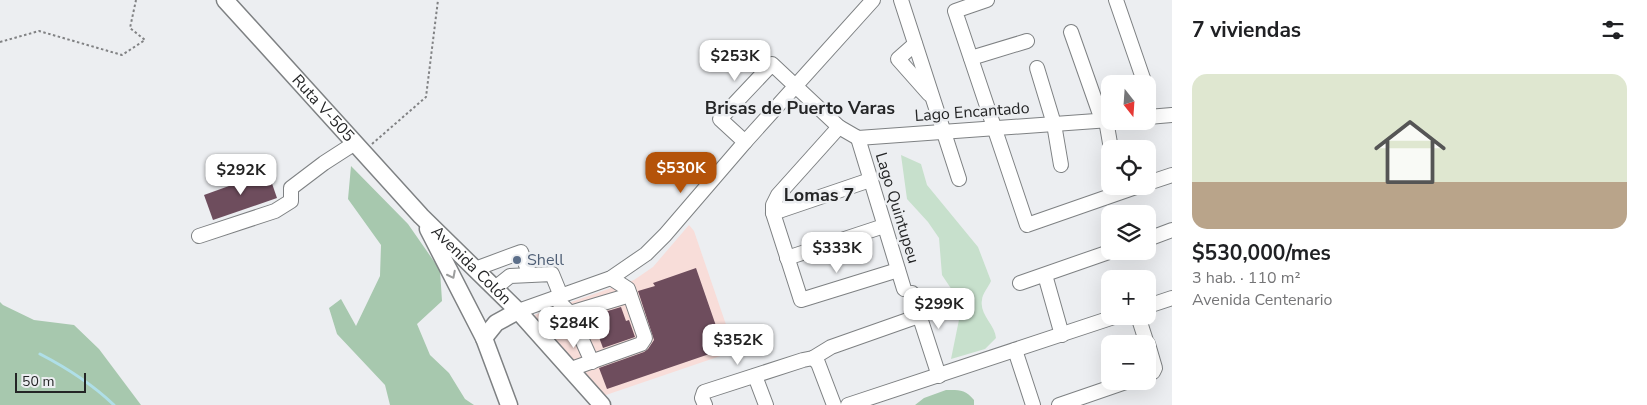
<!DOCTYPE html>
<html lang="es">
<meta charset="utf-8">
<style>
:root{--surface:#fff;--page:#f2f2f2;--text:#202124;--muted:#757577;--line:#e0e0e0;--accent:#b45309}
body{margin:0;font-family:"Nunito Sans",sans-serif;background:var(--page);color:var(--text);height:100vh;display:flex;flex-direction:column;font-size:19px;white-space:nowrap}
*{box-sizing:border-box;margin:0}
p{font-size:16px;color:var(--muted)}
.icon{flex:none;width:28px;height:28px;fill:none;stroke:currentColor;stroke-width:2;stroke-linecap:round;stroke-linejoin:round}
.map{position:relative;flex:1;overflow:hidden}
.side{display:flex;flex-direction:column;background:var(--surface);width:475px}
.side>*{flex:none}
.needle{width:32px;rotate:163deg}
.controls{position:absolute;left:1101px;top:75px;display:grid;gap:10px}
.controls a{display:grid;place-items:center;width:55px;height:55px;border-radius:10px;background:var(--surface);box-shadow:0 5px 20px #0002;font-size:25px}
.scale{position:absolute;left:15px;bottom:12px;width:71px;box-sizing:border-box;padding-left:5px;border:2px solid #242526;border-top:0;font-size:14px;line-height:18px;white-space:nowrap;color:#242526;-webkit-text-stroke:4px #eceef1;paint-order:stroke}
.price{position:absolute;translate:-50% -42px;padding:0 11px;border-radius:10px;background:#fff;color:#222;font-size:16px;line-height:32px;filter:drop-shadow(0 1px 2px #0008)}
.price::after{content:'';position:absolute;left:50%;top:30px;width:15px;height:11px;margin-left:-8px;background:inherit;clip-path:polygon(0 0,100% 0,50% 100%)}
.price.current{background:var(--accent);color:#fff}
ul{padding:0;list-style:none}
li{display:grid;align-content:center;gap:10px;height:265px;padding:0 20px}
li+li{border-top:1px solid var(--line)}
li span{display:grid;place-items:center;height:155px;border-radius:15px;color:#555}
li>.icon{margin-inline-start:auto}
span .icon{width:90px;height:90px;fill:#fffc;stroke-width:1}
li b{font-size:21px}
h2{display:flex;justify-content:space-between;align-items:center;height:60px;padding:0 20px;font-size:21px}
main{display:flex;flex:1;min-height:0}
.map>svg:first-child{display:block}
.commercial{fill:#f8ddd9}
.green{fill:#c7e0cc}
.forest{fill:#a7c8ae}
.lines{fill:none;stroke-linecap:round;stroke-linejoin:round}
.stream{stroke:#afdfe8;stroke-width:3}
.building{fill:#6e4d5d}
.minor-casing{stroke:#7e8183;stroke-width:16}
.major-casing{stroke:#7e8183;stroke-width:19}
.path{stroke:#818284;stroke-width:2;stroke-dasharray:2.5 2.5;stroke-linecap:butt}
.minor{stroke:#fff;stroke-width:14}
.major{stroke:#fff;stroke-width:16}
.oneway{stroke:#9c9d9d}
.service-dot{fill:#5c6f8a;stroke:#eceef1;stroke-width:2}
.labels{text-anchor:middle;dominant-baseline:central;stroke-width:5;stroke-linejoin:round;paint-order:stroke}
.street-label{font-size:16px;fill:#242526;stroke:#eceef1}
.service-label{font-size:16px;fill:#4e5e75;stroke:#eceef1;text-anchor:start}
.neighbourhood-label{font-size:18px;font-weight:bold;fill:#242526;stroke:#eceef1}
</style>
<main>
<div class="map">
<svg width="1172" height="405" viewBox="0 0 1172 405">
<rect width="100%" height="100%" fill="#eceef1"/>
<polygon class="commercial" points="689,225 694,231 735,351 603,396 534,315 634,280 653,267"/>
<path class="green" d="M901,155L921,164L927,185L978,247L991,281C989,286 982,294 982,300C979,314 995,325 996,338L985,349L951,359L962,305L942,275L939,238L928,222L907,199Z"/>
<g class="forest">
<polygon points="351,166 408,224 440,270 442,301 417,324 430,355 449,373 465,399 474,405 390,405 385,385 337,334 329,308 341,299 356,326 380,276 381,245 348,199"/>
<polygon points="0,302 3,305 34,320 74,325 99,349 141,405 0,405"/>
<path d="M946,390C959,390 965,389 974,400V405H915L924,398Z"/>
</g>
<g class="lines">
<path class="stream" d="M40,354C67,368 92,384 114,405"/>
</g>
<g class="building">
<polygon points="268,172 277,198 213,220 204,195"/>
<polygon points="696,268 724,349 607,389 599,368 644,352 648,349 654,340 638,291 655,286 653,283"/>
<polygon points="621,307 626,321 629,320 635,337 603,348 591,316"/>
</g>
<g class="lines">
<g class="minor-casing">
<g id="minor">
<polyline points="901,0 959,179"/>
<polyline points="987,0 955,11 1027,225 1139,186"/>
<polyline points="1116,0 1145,84"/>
<polyline points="1071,32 1102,120"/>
<polyline points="915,44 898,59 929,94"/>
<polyline points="971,58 1027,41"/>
<polyline points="1037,68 1054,124 1061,165"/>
<polyline points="1148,117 1172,115"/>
<polyline points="1106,120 1111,149"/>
<polyline points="839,127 778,195 773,205 773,213 801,300 898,270"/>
<polyline points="858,138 904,289"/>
<polyline points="745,142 720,119 772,64 839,127 858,138 1110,120"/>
<polyline points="1148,183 1172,175"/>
<polyline points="773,213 870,180"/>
<polyline points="199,236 275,211 291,201 291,188 324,163 355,143"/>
<polyline points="1148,239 1172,230"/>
<polyline points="787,258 884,226"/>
<polyline points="475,269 521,252 530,275"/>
<polyline points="1045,275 1062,335"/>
<polyline points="1020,283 1112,251"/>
<polyline points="495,288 510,276 552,274 561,296"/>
<polyline points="912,293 939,376"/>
<polyline points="555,298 570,313 592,362"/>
<polyline points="1148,306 1172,298"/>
<polyline points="518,311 611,278 646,254 665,235 745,142 873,0"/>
<polyline points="570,313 630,295"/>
<polyline points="1138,316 1147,344"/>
<polyline points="1148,344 1155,368 1153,372 1148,375"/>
<polyline points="1015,350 1033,405"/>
<polyline points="813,358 818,363 834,405"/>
<polyline points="571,369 641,344 645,338 628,289 611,278"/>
<polyline points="755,376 766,405"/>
<polyline points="705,405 702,398 704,392 803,360 813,358 831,347 919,316"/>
<polyline points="848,405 1117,316"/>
<polyline points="1059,405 1129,381"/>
</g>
</g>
<g class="major-casing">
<g id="major">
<path id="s1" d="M225,0L421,216L518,311L602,405"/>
<polyline points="428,229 484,338 509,405"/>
<polyline points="484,338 496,323 518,311"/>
</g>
</g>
<g class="path">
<polyline points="0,42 39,31 122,55 145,40 130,28 136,0"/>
<polyline points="372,144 426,97 438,0"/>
</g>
<use href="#minor" class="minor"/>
<use href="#major" class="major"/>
</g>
<defs><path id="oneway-chevron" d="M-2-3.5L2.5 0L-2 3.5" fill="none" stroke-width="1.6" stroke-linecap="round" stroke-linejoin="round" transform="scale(1.25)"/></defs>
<use class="oneway" href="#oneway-chevron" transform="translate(452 275) rotate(63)"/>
<circle class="service-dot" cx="517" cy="260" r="5"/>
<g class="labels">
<g class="street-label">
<text stroke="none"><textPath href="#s1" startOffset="146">Ruta V-505</textPath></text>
<text transform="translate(972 112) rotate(-4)">Lago Encantado</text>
<text transform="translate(897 208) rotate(73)">Lago Quintupeu</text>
<text stroke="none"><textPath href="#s1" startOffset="362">Avenida Colón</textPath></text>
</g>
<g class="service-label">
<text x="527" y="260">Shell</text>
</g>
<g class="neighbourhood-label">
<text x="800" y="108">Brisas de Puerto Varas</text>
<text x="819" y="195">Lomas 7</text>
</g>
</g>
</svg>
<div class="controls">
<a><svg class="needle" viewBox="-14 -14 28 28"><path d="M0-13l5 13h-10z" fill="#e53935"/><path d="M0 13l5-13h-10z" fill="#757577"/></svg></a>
<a><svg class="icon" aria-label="locate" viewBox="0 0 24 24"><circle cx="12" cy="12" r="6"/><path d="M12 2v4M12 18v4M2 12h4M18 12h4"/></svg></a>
<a><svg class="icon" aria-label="layers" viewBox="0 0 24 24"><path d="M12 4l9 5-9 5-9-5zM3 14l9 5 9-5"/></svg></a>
<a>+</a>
<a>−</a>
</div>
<div class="scale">50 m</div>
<b class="price" style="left:735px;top:82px">$253K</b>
<b class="price current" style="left:681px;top:194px">$530K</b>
<b class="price" style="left:241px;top:196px">$292K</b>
<b class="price" style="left:837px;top:274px">$333K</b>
<b class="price" style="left:939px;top:330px">$299K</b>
<b class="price" style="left:574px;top:349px">$284K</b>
<b class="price" style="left:738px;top:366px">$352K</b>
</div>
<section class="side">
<h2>7 viviendas<svg class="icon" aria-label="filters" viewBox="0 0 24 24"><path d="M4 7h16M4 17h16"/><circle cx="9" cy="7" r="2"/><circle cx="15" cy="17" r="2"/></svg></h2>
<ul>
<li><span style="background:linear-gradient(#dfe7d0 70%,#b9a48a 0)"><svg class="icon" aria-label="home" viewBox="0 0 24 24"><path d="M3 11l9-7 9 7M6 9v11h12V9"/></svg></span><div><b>$530,000/mes</b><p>3 hab. · 110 m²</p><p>Avenida Centenario</p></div></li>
</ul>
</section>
</main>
